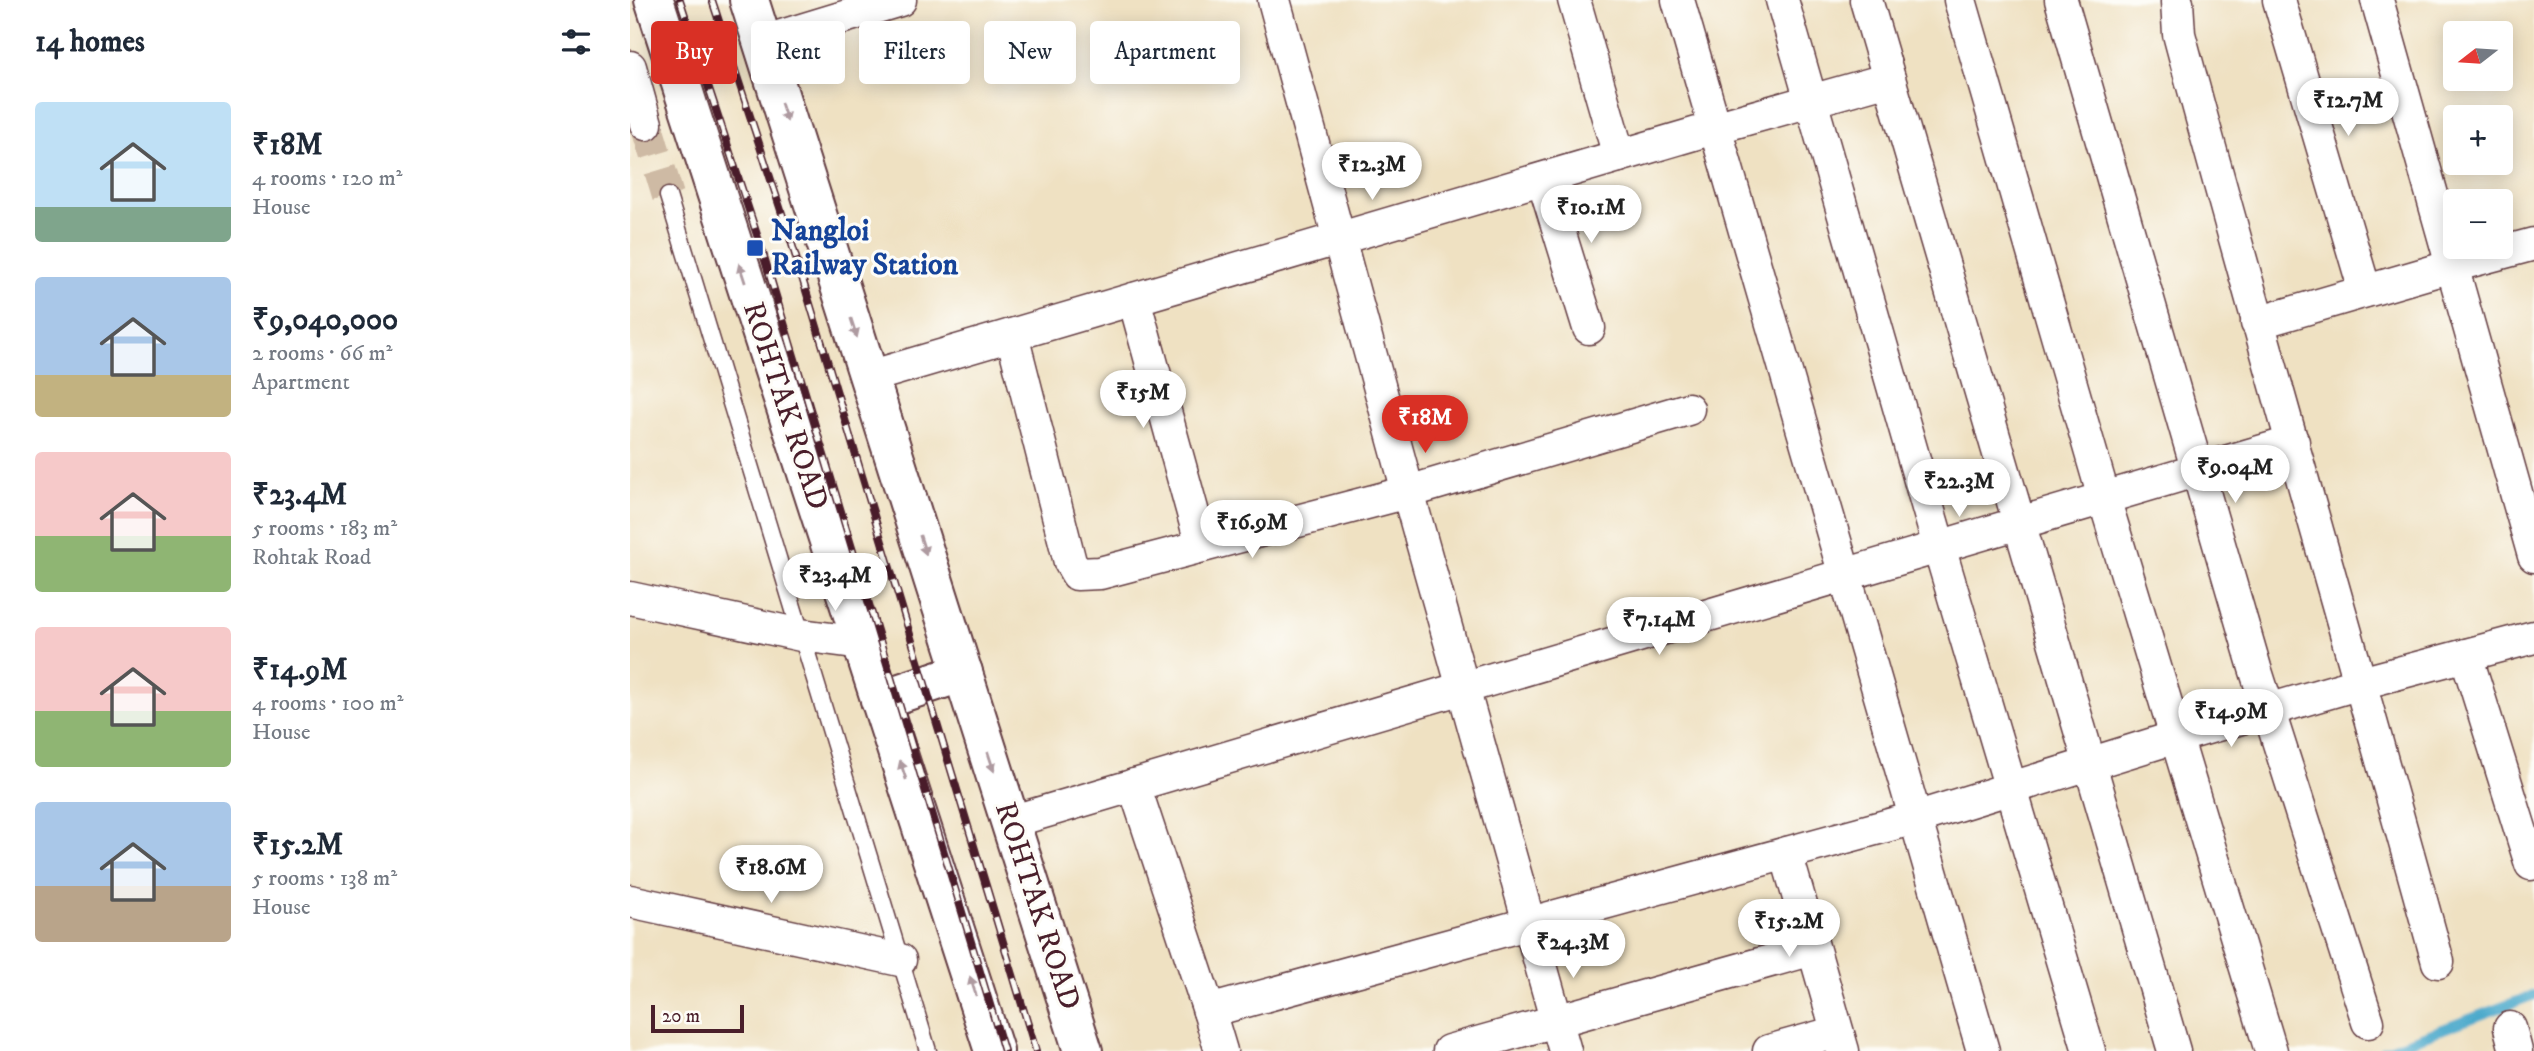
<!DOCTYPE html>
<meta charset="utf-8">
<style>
:root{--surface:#fff;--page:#f2f2f3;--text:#1f2937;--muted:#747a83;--accent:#d93025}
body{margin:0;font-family:"IM FELL DW Pica",serif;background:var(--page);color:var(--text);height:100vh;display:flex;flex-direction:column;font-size:26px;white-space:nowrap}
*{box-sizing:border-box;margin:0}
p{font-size:23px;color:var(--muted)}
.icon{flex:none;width:38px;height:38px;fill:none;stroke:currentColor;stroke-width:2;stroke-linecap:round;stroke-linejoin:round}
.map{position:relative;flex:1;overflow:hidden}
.sheet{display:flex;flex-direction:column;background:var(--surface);width:630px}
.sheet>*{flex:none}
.guide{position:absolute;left:21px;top:21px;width:665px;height:63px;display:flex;gap:14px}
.needle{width:46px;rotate:253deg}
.fabs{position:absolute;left:1813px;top:21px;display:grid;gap:14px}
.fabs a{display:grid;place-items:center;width:70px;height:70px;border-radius:7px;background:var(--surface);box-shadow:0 4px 18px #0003;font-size:35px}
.scale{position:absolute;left:21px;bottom:18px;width:93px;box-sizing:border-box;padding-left:7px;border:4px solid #4a1f2b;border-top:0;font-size:19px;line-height:24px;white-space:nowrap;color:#4a1f2b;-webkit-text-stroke:5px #fdfcf7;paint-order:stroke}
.price{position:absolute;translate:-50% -60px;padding:0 16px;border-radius:24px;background:#fff;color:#222;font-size:23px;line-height:46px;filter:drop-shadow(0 2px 4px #0008)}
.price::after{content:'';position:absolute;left:50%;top:42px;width:21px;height:16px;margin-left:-10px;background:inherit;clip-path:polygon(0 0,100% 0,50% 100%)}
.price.current{background:var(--accent);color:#fff}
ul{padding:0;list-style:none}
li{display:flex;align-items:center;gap:21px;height:175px;padding:0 35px}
li span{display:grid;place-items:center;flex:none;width:196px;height:140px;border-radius:7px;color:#555}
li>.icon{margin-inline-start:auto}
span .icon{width:84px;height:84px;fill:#fffc;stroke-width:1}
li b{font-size:30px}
h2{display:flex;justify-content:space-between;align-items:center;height:84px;padding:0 35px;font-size:30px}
.chip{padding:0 24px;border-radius:7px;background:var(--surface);box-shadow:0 4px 18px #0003;font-size:24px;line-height:63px}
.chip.current{background:var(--accent);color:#fff}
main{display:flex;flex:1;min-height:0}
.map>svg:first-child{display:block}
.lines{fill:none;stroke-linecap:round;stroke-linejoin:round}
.stream{stroke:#4eaacc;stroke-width:10}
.street-tunnel{stroke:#cebaa4;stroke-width:32;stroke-dasharray:32 16;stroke-linecap:butt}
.lane-casing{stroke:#633c42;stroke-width:19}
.street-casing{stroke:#633c42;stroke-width:35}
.highway-casing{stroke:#633c42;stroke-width:42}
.lane{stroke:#fff;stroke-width:16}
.street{stroke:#fff;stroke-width:32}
.highway{stroke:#fff;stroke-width:38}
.rail-casing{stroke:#4a1f2b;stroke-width:8}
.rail{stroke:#fdfcf7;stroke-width:5;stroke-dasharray:16;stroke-linecap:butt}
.oneway{fill:#ae9aa0}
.transit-dot{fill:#1a4fb4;stroke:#fdfcf7;stroke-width:2.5}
.labels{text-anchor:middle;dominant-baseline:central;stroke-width:6;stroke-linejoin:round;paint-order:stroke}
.transit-label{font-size:30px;font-weight:bold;fill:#164399;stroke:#fdfcf7;text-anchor:start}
.street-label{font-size:30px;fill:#4a1f2b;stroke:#fdfcf7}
</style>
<main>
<section class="sheet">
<h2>14 homes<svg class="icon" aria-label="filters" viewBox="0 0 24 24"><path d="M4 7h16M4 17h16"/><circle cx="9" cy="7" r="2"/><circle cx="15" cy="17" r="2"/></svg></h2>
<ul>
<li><span style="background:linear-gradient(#bfe0f5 75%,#7fa58c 0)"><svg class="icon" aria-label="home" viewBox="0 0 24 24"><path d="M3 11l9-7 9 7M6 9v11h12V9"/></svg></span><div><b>₹18M</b><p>4 rooms · 120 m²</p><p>House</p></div></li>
<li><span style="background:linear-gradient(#a9c7e8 70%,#c2b280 0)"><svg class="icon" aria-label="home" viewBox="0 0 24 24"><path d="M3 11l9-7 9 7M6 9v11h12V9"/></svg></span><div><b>₹9,040,000</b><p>2 rooms · 66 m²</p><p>Apartment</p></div></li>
<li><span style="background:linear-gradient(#f6c9c9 60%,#8fb573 0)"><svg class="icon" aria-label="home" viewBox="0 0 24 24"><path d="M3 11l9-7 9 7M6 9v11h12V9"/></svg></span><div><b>₹23.4M</b><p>5 rooms · 183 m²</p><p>Rohtak Road</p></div></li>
<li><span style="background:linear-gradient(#f6c9c9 60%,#8fb573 0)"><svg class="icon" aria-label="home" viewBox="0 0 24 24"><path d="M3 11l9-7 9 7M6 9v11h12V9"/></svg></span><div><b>₹14.9M</b><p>4 rooms · 100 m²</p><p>House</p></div></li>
<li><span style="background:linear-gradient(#a9c7e8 60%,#b9a48a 0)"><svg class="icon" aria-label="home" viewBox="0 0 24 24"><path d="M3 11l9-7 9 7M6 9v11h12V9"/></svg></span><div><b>₹15.2M</b><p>5 rooms · 138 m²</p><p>House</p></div></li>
</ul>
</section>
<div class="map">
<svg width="1904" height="1051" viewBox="0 0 1904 1051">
<rect width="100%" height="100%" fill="#fdfcf7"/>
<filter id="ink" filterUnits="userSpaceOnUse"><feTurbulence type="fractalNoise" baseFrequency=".0143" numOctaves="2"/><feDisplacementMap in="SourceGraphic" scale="14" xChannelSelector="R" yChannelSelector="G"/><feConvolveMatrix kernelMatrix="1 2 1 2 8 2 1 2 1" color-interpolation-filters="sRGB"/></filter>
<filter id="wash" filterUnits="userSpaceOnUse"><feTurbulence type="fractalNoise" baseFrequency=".00686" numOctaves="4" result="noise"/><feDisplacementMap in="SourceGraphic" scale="28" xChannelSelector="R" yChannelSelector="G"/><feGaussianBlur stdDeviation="1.57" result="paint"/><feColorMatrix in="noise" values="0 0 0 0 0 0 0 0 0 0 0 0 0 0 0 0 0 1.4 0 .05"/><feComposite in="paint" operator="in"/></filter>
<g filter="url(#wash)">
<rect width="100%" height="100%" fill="#efe1c2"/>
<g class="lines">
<polyline class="stream" points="1754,1051 1904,995"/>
</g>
</g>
<g filter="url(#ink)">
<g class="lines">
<polyline class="street-tunnel" points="16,124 38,196"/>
<g class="lane-casing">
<polyline id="lane" points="38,196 298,1051"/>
</g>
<g class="street-casing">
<g id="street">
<polyline points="644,0 783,510 935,1051"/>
<polyline points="944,0 989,156"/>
<polyline points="1048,0 1353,1051"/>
<polyline points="1152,0 1315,567 1459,1051"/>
<polyline points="1236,0 1544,1051"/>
<polyline points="1330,0 1474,498 1641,1051"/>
<polyline points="1431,0 1625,668 1738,1022"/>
<polyline points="1649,0 1735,291"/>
<polyline points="1747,0 1904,556"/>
<path d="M1547,2L1549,34C1632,344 1723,652 1808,962"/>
<polyline points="132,42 270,0"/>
<polyline points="0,67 16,124"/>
<polyline points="913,179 959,328"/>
<polyline points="504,299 572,546"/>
<polyline points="1627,323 1822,266 1904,244"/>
<polyline points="382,335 440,562 447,574 470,573 778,492 1058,409"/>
<polyline points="239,377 1084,128 1259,79"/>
<polyline points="0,598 171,635 232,643"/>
<polyline points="1836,655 1901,864"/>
<polyline points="504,785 579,1011 1285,818 1546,737 1731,683 1904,637"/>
<polyline points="380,822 1663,442"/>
<polyline points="1156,853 1213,1051"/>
<polyline points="0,901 270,960"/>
<polyline points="579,1011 591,1051"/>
<polyline points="1880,1028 1886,1051"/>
<polyline points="819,1051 1183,949"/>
<polyline points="1139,1051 1207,1032"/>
</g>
</g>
<g class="highway-casing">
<g id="highway">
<polyline points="24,0 364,1051"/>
<polyline points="119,0 453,1051"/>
<polyline points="250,700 333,672"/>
</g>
</g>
<use href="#lane" class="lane"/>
<use href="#street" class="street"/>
<use href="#highway" class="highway"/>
<g class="rail-casing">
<g id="rail">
<polyline points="50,0 132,250 374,1051"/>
<polyline points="82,0 161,241 406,1051"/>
</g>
</g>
<use href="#rail" class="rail"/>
</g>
<defs><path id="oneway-solid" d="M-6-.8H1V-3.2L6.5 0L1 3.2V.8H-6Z" transform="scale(1.75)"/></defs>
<g class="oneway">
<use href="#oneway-solid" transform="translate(154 112) rotate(72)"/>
<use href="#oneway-solid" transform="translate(112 273) rotate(-108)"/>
<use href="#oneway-solid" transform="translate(224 328) rotate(72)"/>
<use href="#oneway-solid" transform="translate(293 545) rotate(72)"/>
<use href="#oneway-solid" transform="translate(361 762) rotate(72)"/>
<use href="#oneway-solid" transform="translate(273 770) rotate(-108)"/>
<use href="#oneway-solid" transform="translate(343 986) rotate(-108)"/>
</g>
</g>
<rect class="transit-dot" x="116" y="239" width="18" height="18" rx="3.5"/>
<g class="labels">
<g class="transit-label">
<text x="141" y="231">Nangloi<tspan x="141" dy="34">Railway Station</tspan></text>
</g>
<g class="street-label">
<text transform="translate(155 406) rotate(72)">ROHTAK ROAD</text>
<text transform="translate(407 906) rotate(72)">ROHTAK ROAD</text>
</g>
</g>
</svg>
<div class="fabs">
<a><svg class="needle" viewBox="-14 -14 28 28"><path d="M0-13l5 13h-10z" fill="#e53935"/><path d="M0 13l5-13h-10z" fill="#747a83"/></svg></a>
<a>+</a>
<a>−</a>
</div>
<div class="scale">20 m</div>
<b class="price" style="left:1718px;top:138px">₹12.7M</b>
<b class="price" style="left:742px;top:202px">₹12.3M</b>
<b class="price" style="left:961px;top:245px">₹10.1M</b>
<b class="price" style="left:513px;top:430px">₹15M</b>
<b class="price current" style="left:795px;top:455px">₹18M</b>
<b class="price" style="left:1605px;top:505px">₹9.04M</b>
<b class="price" style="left:1329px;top:519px">₹22.3M</b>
<b class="price" style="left:622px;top:560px">₹16.9M</b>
<b class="price" style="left:205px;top:613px">₹23.4M</b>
<b class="price" style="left:1029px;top:657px">₹7.14M</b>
<b class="price" style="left:1601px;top:749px">₹14.9M</b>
<b class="price" style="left:141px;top:905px">₹18.6M</b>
<b class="price" style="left:1159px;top:959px">₹15.2M</b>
<b class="price" style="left:943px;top:980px">₹24.3M</b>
<div class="guide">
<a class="chip current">Buy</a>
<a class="chip">Rent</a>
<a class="chip">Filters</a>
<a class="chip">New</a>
<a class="chip">Apartment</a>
</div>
</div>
</main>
